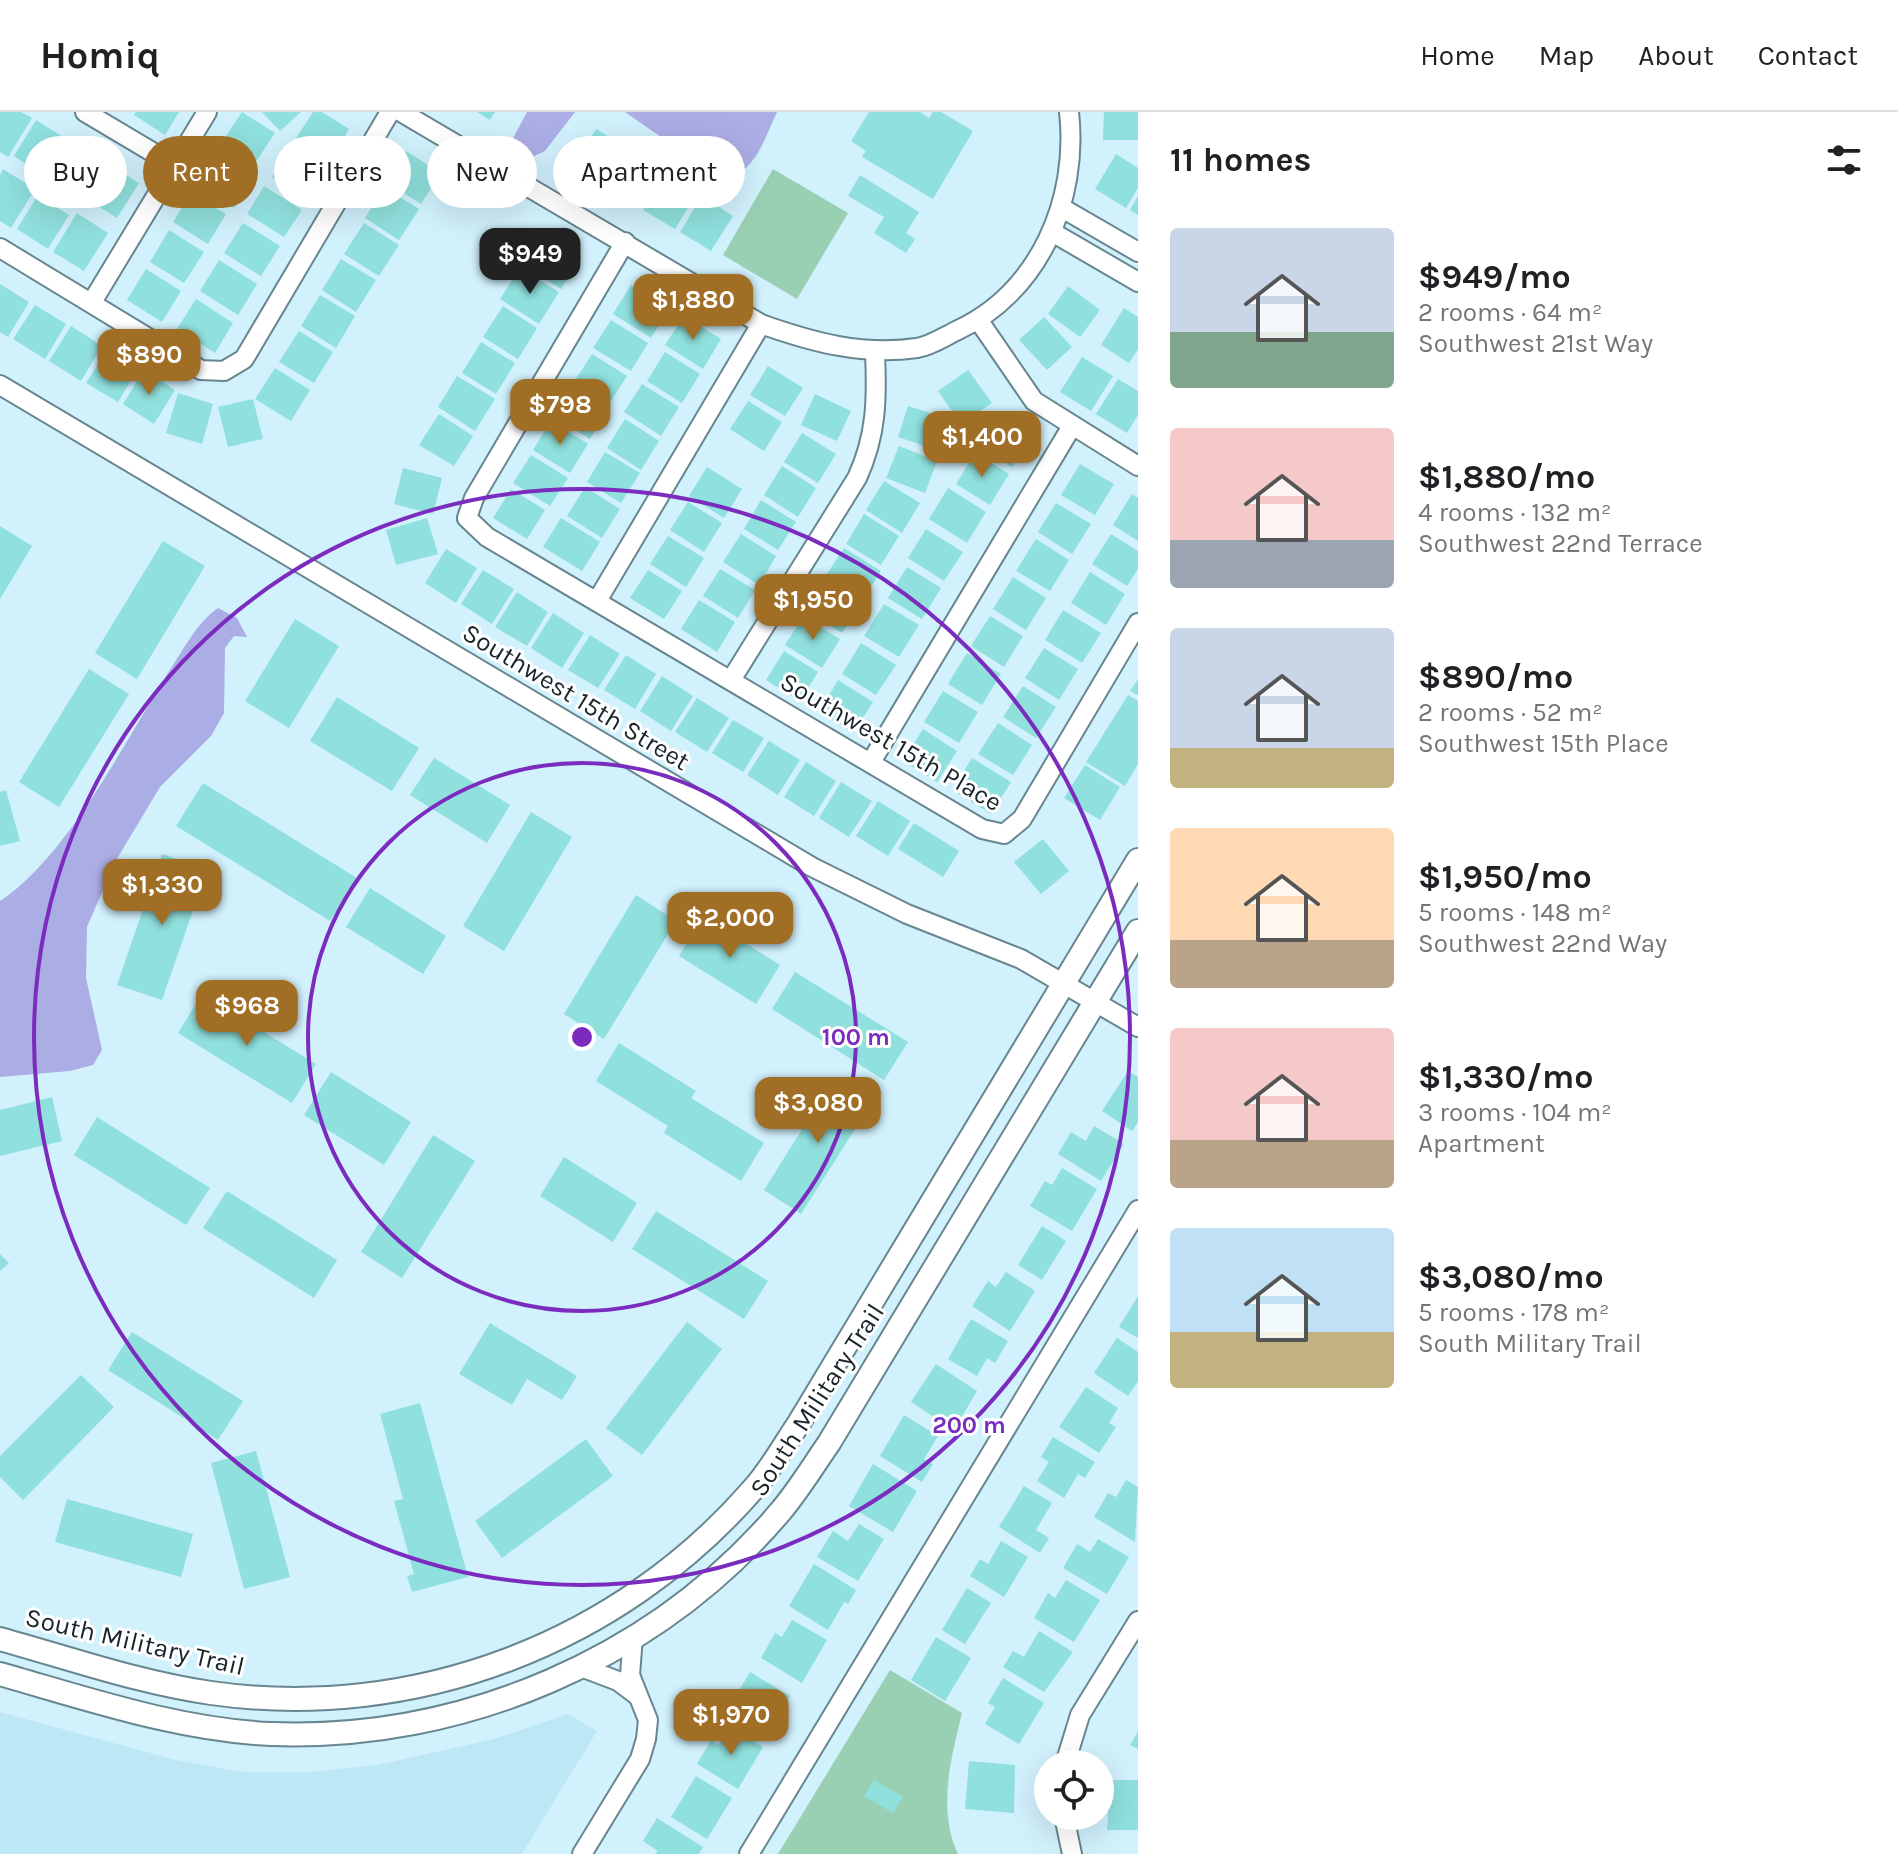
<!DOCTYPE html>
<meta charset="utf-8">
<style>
:root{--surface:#fff;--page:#f6f6f6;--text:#202124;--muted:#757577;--line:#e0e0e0;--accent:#a16e25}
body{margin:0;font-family:Karla,sans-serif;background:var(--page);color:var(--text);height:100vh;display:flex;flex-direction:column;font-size:30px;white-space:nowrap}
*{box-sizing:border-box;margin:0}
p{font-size:26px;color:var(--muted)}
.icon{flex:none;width:44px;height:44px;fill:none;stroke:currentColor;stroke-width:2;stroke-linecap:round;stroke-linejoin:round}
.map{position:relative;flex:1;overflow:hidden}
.sheet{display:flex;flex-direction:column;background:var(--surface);width:760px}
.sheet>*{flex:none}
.hud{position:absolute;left:24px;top:24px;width:760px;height:72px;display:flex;gap:16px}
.fabs{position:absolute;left:1034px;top:1638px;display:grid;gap:16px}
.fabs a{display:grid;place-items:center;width:80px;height:80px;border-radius:50%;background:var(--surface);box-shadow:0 8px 32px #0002;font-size:40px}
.price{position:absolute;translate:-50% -68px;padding:0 18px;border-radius:16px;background:var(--accent);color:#fff;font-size:26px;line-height:52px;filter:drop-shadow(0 2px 4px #0008)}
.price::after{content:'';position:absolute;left:50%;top:48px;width:24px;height:18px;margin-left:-12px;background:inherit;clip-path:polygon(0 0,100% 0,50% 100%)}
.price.on{background:#222;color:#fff}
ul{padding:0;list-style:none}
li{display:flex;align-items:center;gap:24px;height:200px;padding:0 32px}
li span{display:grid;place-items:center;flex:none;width:224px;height:160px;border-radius:8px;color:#555}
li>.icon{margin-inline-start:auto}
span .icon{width:96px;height:96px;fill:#fffc;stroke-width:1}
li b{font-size:34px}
h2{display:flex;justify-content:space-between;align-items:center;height:96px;padding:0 32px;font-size:34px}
.pill{padding:0 28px;border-radius:36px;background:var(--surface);box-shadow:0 8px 32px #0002;font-size:28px;line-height:72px}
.pill.on{background:var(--accent);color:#fff}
header{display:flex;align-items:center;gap:48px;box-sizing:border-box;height:112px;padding:0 40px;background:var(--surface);border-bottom:2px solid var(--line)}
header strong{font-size:38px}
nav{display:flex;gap:44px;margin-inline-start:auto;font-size:28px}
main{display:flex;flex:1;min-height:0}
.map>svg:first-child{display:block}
.built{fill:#bee7f6}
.green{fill:#99d0b4}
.water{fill:#abade5}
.building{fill:#90e0dd}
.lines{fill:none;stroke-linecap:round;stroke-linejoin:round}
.minor-casing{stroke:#688690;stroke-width:22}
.tertiary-casing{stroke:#688690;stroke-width:26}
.minor{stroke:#fff;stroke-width:18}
.tertiary{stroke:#fff;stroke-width:22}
.ring{fill:none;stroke:#7b2cbf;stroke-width:4}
.labels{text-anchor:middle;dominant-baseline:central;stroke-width:6;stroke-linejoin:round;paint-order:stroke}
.street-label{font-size:26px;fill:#192529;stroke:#fff}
.centre{fill:#7b2cbf;stroke:#fff;stroke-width:4}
.ring-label{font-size:24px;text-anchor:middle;font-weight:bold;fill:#7b2cbf;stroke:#fff;stroke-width:6;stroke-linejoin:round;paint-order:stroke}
</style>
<header>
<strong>Homiq</strong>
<nav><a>Home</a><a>Map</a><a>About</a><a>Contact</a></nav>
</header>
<main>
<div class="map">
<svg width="1138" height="1742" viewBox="0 0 1138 1742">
<rect width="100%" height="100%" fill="#d1f1fd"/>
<polygon class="built" points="0,1600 176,1648 243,1660 311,1660 377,1653 494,1627 568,1602 597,1619 522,1742 0,1742"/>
<g class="green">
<polygon points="773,57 848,101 797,187 723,143"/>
<path d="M890,1558L962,1601C951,1647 937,1697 958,1742H778Z"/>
</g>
<g class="water">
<polygon points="527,0 575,0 545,39 534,44 511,30"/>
<path d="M625,0H777C764,27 755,65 720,66Z"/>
<path d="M218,496L237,506L247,525L234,524L225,536L224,601L211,624L160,675L115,750L87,815L86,866L102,938L93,953L70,959L0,965V789C67,745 123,633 166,564C181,542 196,511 218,496Z"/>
</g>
<g class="building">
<polygon points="0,0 21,0 32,6 8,45 0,40"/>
<polygon points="136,0 179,0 165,23 134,3"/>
<polygon points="242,0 275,21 255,51 222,30"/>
<polygon points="262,0 301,0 280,19"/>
<polygon points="313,0 322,0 349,17 330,49 295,28"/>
<polygon points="477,0 495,0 490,8"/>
<polygon points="869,0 920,0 929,6 933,0 941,0 973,19 933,87 862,45 866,39 851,29"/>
<polygon points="1104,0 1138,0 1138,28 1103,28"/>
<polygon points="36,8 66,27 43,63 14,44"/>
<polygon points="596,17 626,35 601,74 572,56"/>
<polygon points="71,29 102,49 78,88 47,68"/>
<polygon points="292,34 326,55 307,87 272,65"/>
<polygon points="631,37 662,57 638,96 606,77"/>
<polygon points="406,39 441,61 421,92 386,70"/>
<polygon points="215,41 253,65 234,96 196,72"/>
<polygon points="1116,42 1138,56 1138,76 1126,96 1095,77"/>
<polygon points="107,51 139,71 117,106 85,86"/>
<polygon points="3,57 35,77 11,116 0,109 0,63"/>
<polygon points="665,63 696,83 675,117 643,98"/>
<polygon points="860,63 919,100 906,121 915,127 906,141 874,121 884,105 848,84"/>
<polygon points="264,74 302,98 284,125 247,102"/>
<polygon points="384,75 419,97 399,128 365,106"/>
<polygon points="191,81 226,102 208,132 173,110"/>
<polygon points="38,83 69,103 48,137 17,117"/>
<polygon points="702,84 733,104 711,139 680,120"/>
<polygon points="1138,84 1138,103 1130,98"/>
<polygon points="77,101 108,121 84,159 53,140"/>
<polygon points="243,111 280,134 261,164 224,141"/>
<polygon points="364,111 399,133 379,164 344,142"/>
<polygon points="169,118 204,140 184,171 150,150"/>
<polygon points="542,120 582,144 561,177 522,152"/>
<polygon points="341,147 376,168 356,200 322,178"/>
<polygon points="219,148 257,172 238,203 200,179"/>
<polygon points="520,156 559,180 539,212 500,187"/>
<polygon points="146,157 181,179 162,210 127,188"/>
<polygon points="0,172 29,190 8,225 0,220"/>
<polygon points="631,173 669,197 651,226 613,202"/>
<polygon points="1068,174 1100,198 1080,225 1048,202"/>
<polygon points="320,183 355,204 336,236 301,214"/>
<polygon points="196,187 233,211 215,241 177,217"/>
<polygon points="35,193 66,212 45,247 13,227"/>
<polygon points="503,194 537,216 518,247 483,225"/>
<polygon points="1124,196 1138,205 1138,237 1129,251 1101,233"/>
<polygon points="684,204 721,227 703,257 665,233"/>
<polygon points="1044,205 1072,235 1047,258 1019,228"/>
<polygon points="611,208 648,231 631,259 593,236"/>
<polygon points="71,214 102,234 81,269 49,249"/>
<polygon points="299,219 333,240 314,271 279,250"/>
<polygon points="481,230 515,251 496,282 462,261"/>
<polygon points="108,236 139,255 118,290 86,271"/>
<polygon points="665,240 700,262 682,291 647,269"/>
<polygon points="592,242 627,264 609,292 574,270"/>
<polygon points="1082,245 1113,264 1091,299 1060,280"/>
<polygon points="768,254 803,276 785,304 750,283"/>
<polygon points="275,256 310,278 291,309 255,287"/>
<polygon points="144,258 175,278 154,312 123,292"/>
<polygon points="968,258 992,291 961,312 938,279"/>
<polygon points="457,264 495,287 475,319 438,295"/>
<polygon points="1118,267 1138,279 1138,303 1127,321 1096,302"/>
<polygon points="642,272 679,295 661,324 624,300"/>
<polygon points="572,275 608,298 590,327 553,304"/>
<polygon points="178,281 213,292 202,332 166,321"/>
<polygon points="815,282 851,299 837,329 801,313"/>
<polygon points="253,287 263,327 228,335 218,295"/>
<polygon points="748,289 782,310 764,339 730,317"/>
<polygon points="908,294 946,306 937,338 898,325"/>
<polygon points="439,302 473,324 454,354 419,333"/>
<polygon points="996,303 1031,325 1012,355 977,333"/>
<polygon points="625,307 659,329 641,358 607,336"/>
<polygon points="551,309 588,332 570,361 533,338"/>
<polygon points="802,321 836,342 818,371 784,350"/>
<polygon points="899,334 937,349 925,381 886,366"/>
<polygon points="605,340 640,361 621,391 587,370"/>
<polygon points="975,341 1009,362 990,393 956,372"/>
<polygon points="531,343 568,366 550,394 513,371"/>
<polygon points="1080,352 1114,372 1095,403 1061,383"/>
<polygon points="782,354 816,376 798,405 764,383"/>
<polygon points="707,355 742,377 724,406 689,384"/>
<polygon points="403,356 442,366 433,402 394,392"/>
<polygon points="884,369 920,391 902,421 866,398"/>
<polygon points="585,375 620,397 602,426 567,404"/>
<polygon points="948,376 986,400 967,431 929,407"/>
<polygon points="511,377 545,398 527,427 493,406"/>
<polygon points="1132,382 1138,386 1138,429 1113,413"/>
<polygon points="761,388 796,410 778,438 744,417"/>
<polygon points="688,390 722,411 704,440 670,418"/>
<polygon points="1056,391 1091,412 1072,442 1038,420"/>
<polygon points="864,402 899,424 881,453 846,432"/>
<polygon points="427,406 438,442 396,453 386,418"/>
<polygon points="561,406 600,430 582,459 543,435"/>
<polygon points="0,414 32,434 0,487"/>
<polygon points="926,417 963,440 944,469 908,446"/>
<polygon points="741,422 776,444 759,473 723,450"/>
<polygon points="1111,422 1138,439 1138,457 1127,474 1092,452"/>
<polygon points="668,424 704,446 686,475 650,452"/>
<polygon points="1036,427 1069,448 1050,479 1016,459"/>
<polygon points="163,429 205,454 137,567 95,541"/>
<polygon points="844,436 881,459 862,488 825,465"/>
<polygon points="446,437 477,456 456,491 425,471"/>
<polygon points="907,455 941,476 922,507 888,486"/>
<polygon points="720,457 755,478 738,506 703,484"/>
<polygon points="483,458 514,477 492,512 461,492"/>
<polygon points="648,458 682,479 664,507 630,486"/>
<polygon points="1090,460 1125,482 1106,513 1071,491"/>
<polygon points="1013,465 1046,486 1026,518 993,497"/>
<polygon points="824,471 860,493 842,521 806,499"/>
<polygon points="517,480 548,500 527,534 495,515"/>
<polygon points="699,488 735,510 717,540 681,517"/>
<polygon points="884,492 919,513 899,545 864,524"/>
<polygon points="1063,498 1101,521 1082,551 1045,528"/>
<polygon points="553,501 584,521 562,556 531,536"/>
<polygon points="990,504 1023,524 1004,555 971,534"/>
<polygon points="803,505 840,527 822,556 785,533"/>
<polygon points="295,507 339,534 289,616 245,589"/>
<polygon points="590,523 620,542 598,576 568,558"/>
<polygon points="861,531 896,553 876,583 842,562"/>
<polygon points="1044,536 1078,557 1059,588 1025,566"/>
<polygon points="784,539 818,560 800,589 766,568"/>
<polygon points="967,541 1001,562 982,593 948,572"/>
<polygon points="626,543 656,562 635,597 604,578"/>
<polygon points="89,557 129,582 59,695 19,670"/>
<polygon points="662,564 693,584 671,619 640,599"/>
<polygon points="1138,567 1138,583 1130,579"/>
<polygon points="838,568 873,590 853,621 819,600"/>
<polygon points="1023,574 1056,595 1036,626 1003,605"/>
<polygon points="943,579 978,600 959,631 924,610"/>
<polygon points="1128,583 1138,589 1138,652 1125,674 1086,650"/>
<polygon points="337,585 419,636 392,679 310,629"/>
<polygon points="697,586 729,606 707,640 675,620"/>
<polygon points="733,608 764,626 743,660 712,641"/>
<polygon points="998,611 1032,633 1013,663 978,642"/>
<polygon points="923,617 957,639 937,670 903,649"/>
<polygon points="769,629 800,648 778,683 747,663"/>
<polygon points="434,646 510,693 487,731 410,683"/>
<polygon points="972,646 1011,670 991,702 952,678"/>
<polygon points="806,650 836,669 814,704 784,685"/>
<polygon points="1085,653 1120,675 1100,708 1064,686"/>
<polygon points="841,670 872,689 849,725 819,706"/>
<polygon points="203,671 357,766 330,809 176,714"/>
<polygon points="6,678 20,729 0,734 0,680"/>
<polygon points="878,689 910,709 888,744 856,724"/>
<polygon points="531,700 572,725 504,839 463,814"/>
<polygon points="914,711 959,739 943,765 898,737"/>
<polygon points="1043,727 1069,759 1041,782 1014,750"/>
<polygon points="162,742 207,758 162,888 117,873"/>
<polygon points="370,776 446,824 423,862 346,815"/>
<polygon points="636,783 676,809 604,927 564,902"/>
<polygon points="703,805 780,853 756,892 679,844"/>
<polygon points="795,860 908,930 884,968 772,897"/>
<polygon points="202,882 316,952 292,991 178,921"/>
<polygon points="619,931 696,979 691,986 764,1031 741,1069 664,1021 668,1014 596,969"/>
<polygon points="1128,959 1138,965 1138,1010 1132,1019 1102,999"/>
<polygon points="331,960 411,1010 384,1053 304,1003"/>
<polygon points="835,965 873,989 801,1102 764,1078"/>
<polygon points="52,985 62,1029 0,1044 0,998"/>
<polygon points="97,1005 210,1076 186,1113 74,1043"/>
<polygon points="1094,1014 1124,1032 1101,1069 1058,1042 1071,1020 1086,1029"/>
<polygon points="433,1023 475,1049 402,1166 361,1140"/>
<polygon points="564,1045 637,1091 613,1130 540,1084"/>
<polygon points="1062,1056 1097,1077 1072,1119 1030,1094 1045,1069 1052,1073"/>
<polygon points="227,1079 337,1148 314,1186 203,1116"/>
<polygon points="656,1099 768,1169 744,1207 632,1137"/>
<polygon points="1042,1114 1066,1129 1042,1168 1018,1153"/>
<polygon points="0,1142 9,1151 0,1159"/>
<polygon points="1006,1160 1035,1179 1010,1219 972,1194 988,1169 996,1175"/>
<polygon points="1138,1184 1138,1226 1119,1215"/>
<polygon points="971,1207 1008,1229 995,1251 987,1246 977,1264 948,1247"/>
<polygon points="687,1210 722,1237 642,1343 606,1316"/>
<polygon points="490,1211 577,1264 562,1288 527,1267 512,1293 459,1262"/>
<polygon points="132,1220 243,1289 218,1328 108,1258"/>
<polygon points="1117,1226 1138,1240 1138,1269 1128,1284 1094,1261"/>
<polygon points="936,1252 977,1279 954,1318 911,1290"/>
<polygon points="81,1263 114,1295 23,1388 0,1365 0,1344"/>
<polygon points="1086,1275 1118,1296 1109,1311 1116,1315 1099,1341 1059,1315"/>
<polygon points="420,1291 468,1465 412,1480 407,1464 414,1462 394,1389 403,1387 380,1302"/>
<polygon points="904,1303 938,1324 924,1347 933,1352 922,1370 880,1344"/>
<polygon points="1053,1325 1095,1350 1085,1366 1078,1362 1064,1386 1037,1369 1049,1350 1041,1345"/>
<polygon points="586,1327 613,1364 502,1446 475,1409"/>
<polygon points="256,1339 290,1465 244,1477 211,1351"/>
<polygon points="873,1352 917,1379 893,1420 849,1394"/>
<polygon points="1126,1368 1138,1375 1135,1430 1094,1405 1108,1381 1116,1385"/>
<polygon points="1024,1374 1052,1391 1036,1418 1049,1426 1040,1441 999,1415"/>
<polygon points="67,1387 193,1422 181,1465 55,1430"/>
<polygon points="859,1412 884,1427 858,1469 817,1445 833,1419 848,1429"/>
<polygon points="1098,1427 1129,1445 1107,1482 1063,1456 1077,1432 1090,1440"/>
<polygon points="1001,1429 1028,1445 1004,1485 970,1464 980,1447 988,1452"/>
<polygon points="814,1452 856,1478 848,1492 844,1490 828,1518 789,1494"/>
<polygon points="1066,1468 1100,1488 1074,1530 1034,1506 1048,1481 1055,1486"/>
<polygon points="967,1476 991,1491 965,1532 942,1518"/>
<polygon points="792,1508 827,1528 802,1571 761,1546 775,1521 782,1525"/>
<polygon points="1039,1519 1073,1540 1044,1580 1003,1555 1013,1539 1024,1545"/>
<polygon points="936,1525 971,1546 945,1589 911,1568"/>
<polygon points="750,1560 790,1584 767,1627 725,1602"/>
<polygon points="1003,1566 1044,1591 1019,1632 985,1612 995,1595 988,1591"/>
<polygon points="729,1615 763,1635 738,1677 697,1652 711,1628 718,1633"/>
<polygon points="1138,1619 1138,1637 1130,1633"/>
<polygon points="969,1649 1015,1653 1014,1701 965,1697"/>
<polygon points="696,1664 732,1686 707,1727 671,1705"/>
<polygon points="874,1668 903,1685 893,1701 864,1684"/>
<polygon points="1110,1668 1138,1668 1138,1718 1107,1718"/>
<polygon points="657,1706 703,1735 699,1742 655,1742 658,1739 643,1729"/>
</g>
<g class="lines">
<g class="minor-casing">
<g id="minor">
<polyline points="85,0 174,53"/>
<path d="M401,0L761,212C812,230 862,244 917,236C930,234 944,225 956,219C1039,181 1079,88 1069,0"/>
<polyline points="1062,96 1138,140"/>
<polyline points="1052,120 1138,170"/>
<polyline points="625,130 474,386 467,406 487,425 982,717 1004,722 1022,707 1138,511"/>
<polyline points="0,136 201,258 224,259 244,247 390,0"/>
<polyline points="92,190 207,0"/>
<polyline points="979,209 1034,289 1138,354"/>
<polyline points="0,273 812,755 907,802 1021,847 1138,915"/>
<polyline points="597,489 761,212"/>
<path d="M731,568L857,366C877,323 877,286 875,240"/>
<polyline points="871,650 1072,314"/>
<polyline points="581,1555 618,1569 638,1584"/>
<polyline points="1065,1652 1080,1603 1138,1509"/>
<polyline points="1064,1704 1072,1742"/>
<polyline points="582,1742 640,1647 646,1627 648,1608 630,1563 633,1524"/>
<polyline points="749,1742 1138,1098"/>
</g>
</g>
<g class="tertiary-casing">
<g id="tertiary">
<path d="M0,1527C69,1546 140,1571 211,1581C415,1610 620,1531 754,1376C771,1357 784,1333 799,1311L1138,748"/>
<path d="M0,1562C88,1587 179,1618 271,1622C463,1629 655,1547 780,1400C798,1379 813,1354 829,1331L1138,819"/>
</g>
</g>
<use href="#minor" class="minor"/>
<use href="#tertiary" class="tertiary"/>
</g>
<g class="ring">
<circle cx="582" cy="925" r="274"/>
<circle cx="582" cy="925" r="548"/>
</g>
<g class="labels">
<g class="street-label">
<text transform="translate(576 585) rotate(31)">Southwest 15th Street</text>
<text transform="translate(891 630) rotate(30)">Southwest 15th Place</text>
<text transform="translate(817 1288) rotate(-57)">South Military Trail</text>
<text transform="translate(135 1530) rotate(13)">South Military Trail</text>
</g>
</g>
<circle cx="582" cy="925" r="12" class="centre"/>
<g class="ring-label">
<text x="856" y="933">100 m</text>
<text x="969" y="1321">200 m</text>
</g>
</svg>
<div class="fabs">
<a><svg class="icon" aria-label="locate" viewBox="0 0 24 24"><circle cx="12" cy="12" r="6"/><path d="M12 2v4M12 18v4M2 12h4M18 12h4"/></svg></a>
</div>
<b class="price on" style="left:530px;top:184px">$949</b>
<b class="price" style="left:693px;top:230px">$1,880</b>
<b class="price" style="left:149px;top:285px">$890</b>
<b class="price" style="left:560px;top:335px">$798</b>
<b class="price" style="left:982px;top:367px">$1,400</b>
<b class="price" style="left:813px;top:530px">$1,950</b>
<b class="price" style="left:162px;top:815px">$1,330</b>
<b class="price" style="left:730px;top:848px">$2,000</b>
<b class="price" style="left:247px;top:936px">$968</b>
<b class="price" style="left:818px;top:1033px">$3,080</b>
<b class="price" style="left:731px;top:1645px">$1,970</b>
<div class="hud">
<a class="pill">Buy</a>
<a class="pill on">Rent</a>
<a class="pill">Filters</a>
<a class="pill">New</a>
<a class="pill">Apartment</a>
</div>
</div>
<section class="sheet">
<h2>11 homes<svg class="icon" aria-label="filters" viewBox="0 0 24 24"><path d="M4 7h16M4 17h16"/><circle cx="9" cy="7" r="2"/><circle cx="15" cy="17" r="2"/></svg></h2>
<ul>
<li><span style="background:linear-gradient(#c9d6e8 65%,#7fa58c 0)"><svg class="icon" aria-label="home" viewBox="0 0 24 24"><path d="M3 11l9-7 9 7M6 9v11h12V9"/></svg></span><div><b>$949/mo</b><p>2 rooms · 64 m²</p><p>Southwest 21st Way</p></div></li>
<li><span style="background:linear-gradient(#f6c9c9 70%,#9aa5b1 0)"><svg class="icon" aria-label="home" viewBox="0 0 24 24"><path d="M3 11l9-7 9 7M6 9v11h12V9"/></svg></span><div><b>$1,880/mo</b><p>4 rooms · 132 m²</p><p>Southwest 22nd Terrace</p></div></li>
<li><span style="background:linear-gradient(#c9d6e8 75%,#c2b280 0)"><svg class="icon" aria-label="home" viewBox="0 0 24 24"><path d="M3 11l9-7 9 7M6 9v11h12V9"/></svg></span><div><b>$890/mo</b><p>2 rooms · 52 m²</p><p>Southwest 15th Place</p></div></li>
<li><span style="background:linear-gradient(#ffd9b3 70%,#b9a48a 0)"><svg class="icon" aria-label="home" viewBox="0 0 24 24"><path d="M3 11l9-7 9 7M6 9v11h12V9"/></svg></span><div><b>$1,950/mo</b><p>5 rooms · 148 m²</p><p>Southwest 22nd Way</p></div></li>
<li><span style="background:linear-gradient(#f6c9c9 70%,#b9a48a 0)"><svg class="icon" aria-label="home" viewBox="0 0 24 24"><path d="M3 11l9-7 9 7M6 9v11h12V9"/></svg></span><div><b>$1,330/mo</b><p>3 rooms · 104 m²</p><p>Apartment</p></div></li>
<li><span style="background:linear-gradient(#bfe0f5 65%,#c2b280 0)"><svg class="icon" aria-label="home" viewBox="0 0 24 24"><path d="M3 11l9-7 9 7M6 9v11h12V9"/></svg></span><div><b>$3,080/mo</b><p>5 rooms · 178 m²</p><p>South Military Trail</p></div></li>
</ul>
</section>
</main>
